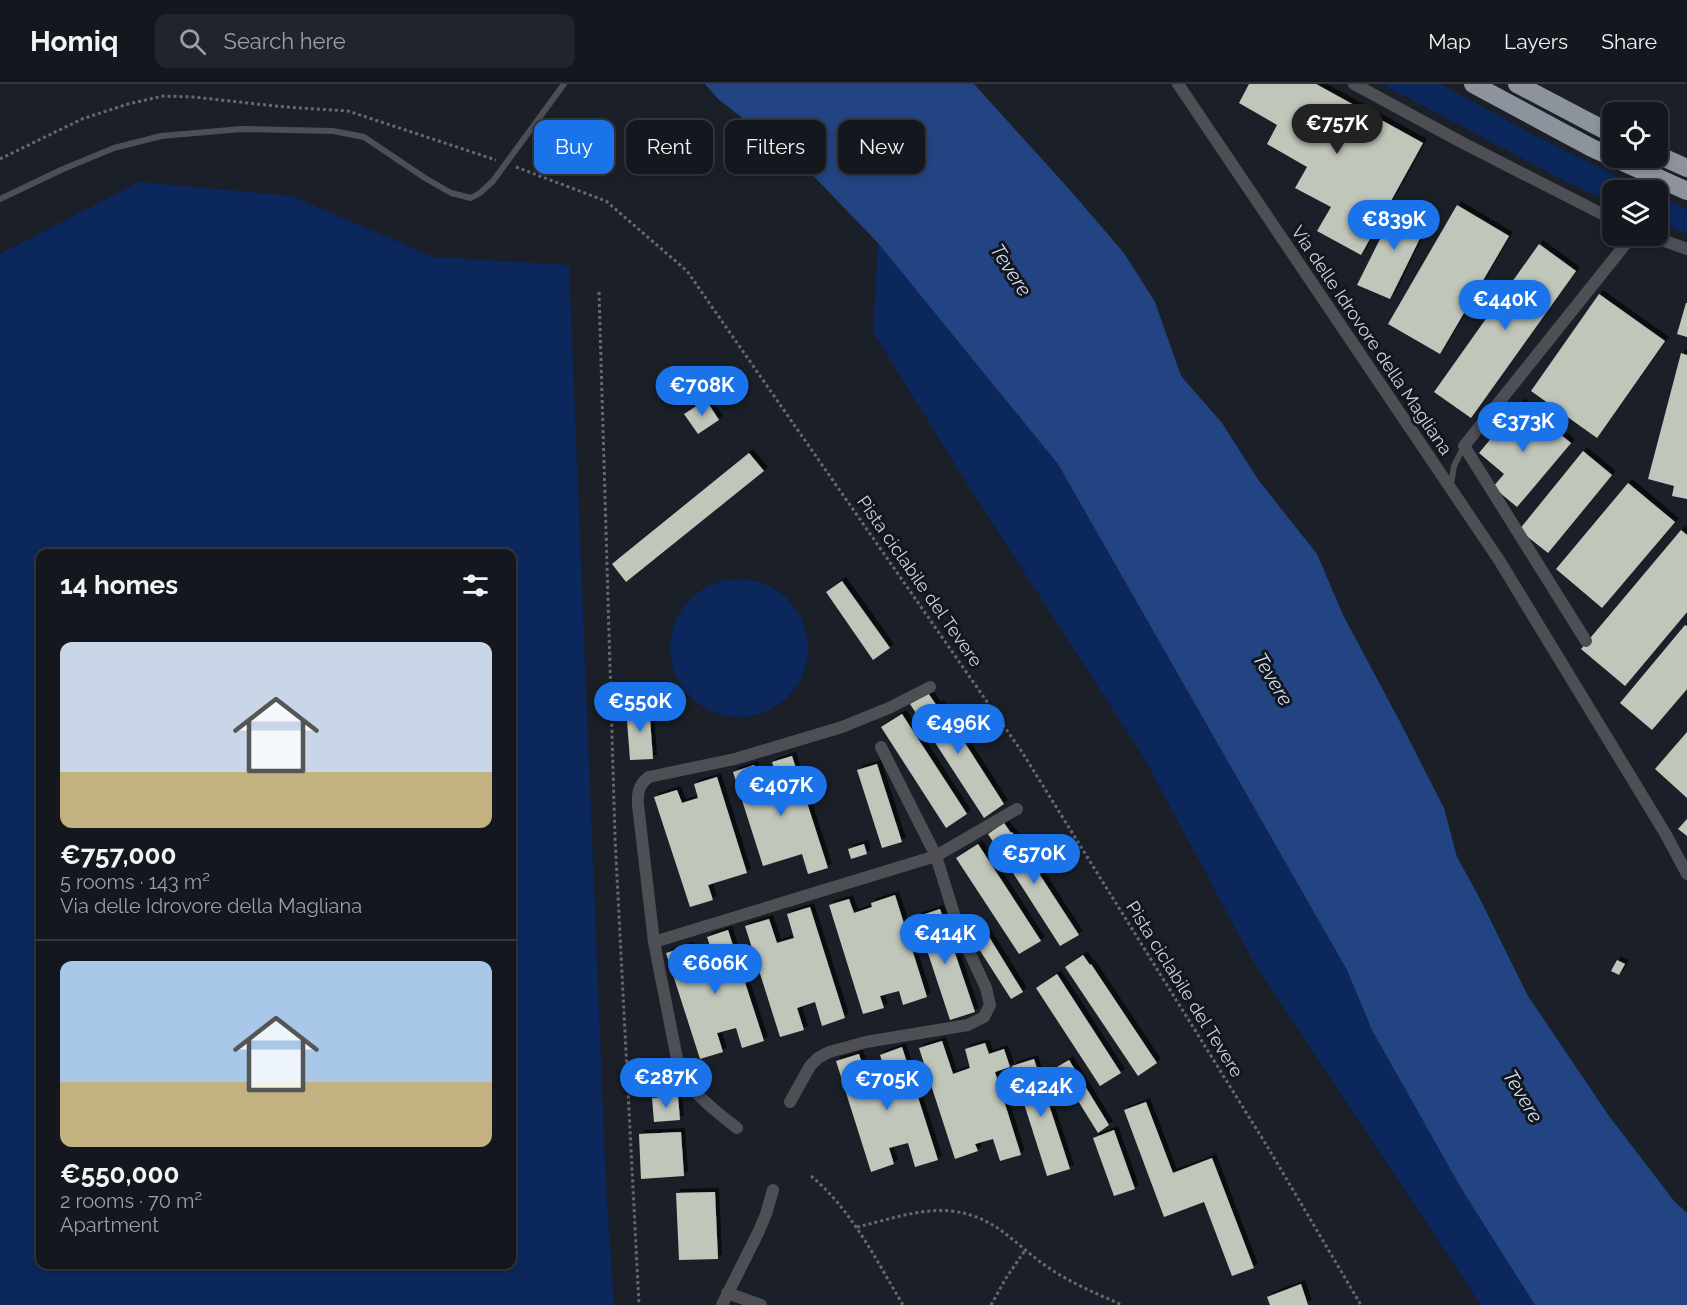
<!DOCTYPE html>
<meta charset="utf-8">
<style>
:root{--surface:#14171d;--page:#21242a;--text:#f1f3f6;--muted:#9d9fa4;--line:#33363b;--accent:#1a73e8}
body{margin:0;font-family:Raleway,sans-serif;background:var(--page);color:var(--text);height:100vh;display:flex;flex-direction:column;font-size:22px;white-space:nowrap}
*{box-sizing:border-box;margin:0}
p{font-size:20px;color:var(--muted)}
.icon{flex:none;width:33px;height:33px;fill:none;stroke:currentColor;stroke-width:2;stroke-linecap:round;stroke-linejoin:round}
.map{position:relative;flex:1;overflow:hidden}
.drawer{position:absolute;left:36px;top:465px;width:480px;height:720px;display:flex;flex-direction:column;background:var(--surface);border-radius:12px;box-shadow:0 3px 9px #0003,0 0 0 2px var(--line)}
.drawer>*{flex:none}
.top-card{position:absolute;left:534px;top:36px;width:570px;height:54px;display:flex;gap:12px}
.controls{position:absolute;left:1602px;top:18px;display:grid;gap:12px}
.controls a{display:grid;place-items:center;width:66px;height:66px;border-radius:12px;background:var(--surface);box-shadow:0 3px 9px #0003,0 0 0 2px var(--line);font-size:30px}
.price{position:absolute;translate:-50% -51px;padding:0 14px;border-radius:21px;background:var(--accent);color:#fff;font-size:20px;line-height:39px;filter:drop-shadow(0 2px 3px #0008)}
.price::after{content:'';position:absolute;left:50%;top:36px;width:18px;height:14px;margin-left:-9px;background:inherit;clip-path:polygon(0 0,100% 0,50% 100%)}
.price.current{background:#222;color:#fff}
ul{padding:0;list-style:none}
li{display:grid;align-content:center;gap:12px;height:318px;padding:0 24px}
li+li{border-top:2px solid var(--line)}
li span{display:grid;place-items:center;height:186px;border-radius:12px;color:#555}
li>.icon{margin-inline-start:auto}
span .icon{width:108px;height:108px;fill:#fffc;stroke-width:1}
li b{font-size:26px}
h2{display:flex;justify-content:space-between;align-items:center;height:72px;padding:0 24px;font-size:26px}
.chip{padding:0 21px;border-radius:12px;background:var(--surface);box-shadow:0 3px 9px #0003,0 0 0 2px var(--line);font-size:21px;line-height:54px}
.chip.current{background:var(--accent);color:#fff}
header{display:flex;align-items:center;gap:36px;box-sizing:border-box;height:84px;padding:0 30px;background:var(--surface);border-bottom:2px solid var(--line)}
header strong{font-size:28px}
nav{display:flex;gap:33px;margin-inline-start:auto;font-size:21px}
.search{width:420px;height:54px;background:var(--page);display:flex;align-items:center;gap:15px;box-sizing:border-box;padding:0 21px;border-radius:12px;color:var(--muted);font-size:22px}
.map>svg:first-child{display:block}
.green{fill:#0b275c;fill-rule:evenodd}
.water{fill:#234483}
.building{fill:#c1c6bb;filter:url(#shadow)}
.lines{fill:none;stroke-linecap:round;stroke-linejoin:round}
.path{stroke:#656970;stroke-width:3;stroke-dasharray:3 3;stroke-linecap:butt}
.service{stroke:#4d4f54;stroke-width:6}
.minor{stroke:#4d4f54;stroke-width:12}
.motorway{stroke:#8d939d;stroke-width:18}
.labels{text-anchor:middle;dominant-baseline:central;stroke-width:6;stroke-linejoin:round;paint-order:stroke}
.street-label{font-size:18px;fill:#cfd3d8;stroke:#12161e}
.water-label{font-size:20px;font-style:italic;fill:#d3def1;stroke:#12161e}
</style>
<header>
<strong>Homiq</strong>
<div class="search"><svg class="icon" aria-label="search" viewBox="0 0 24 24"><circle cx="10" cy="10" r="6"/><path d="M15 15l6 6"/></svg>Search here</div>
<nav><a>Map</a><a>Layers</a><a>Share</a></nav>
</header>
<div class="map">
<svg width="1687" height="1221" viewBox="0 0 1687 1221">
<defs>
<filter id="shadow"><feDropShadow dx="4" dy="-4" stdDeviation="0" flood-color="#0009"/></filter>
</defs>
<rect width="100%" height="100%" fill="#1b1f27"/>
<g class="green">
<polygon points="1382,0 1440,0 1536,52 1645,106 1612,106 1612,119 1565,97"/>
<path d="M139,98L292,112L434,173L569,181L606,1103L614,1221H0V170ZM40,470H512V1180H40Z"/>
<polygon points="1658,112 1687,125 1687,150 1658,138"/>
<polygon points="878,159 1058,380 1347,886 1372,946 1461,1104 1535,1221 1481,1221 1253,877 1143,672 966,398 873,248"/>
<circle cx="739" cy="564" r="69"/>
</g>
<polygon class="water" points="705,0 974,0 1069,105 1124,169 1155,218 1181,292 1222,339 1259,397 1317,470 1343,531 1399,636 1444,724 1457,773 1478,811 1528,912 1609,1032 1674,1117 1687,1129 1687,1221 1535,1221 1461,1104 1372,946 1347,886 1058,380 878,159 803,81 718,15"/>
<g class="building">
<polygon points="1249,0 1316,0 1423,59 1361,171 1317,147 1331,123 1295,104 1307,83 1267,60 1277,41 1239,19"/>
<polygon points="1398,119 1430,134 1390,215 1357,201"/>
<polygon points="1457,121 1509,152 1440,270 1388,240"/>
<polygon points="1539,160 1576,187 1471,334 1434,308"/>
<polygon points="1599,210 1665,257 1597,354 1531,307"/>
<polygon points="1686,219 1687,219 1687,253 1677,250"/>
<polygon points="1681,269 1687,271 1687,415 1672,412 1674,402 1648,395"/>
<polygon points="706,316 719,336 698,350 684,330"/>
<polygon points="1521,318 1571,359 1517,423 1493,403 1504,390 1479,369"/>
<polygon points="1583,367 1612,391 1548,469 1519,446"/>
<polygon points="749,369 764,387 626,498 612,480"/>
<polygon points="1628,399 1675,438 1602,524 1556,485"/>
<polygon points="1681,446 1687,451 1687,528 1625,602 1581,565"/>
<polygon points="842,497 890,564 873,576 826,508"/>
<polygon points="1685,541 1687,542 1687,605 1652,646 1620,619"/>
<polygon points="928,609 937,622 940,620 1004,720 984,734 910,620"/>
<polygon points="649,621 653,675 630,676 626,623"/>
<polygon points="902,630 967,730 946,744 881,643"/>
<polygon points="1687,648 1687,714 1655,685"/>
<polygon points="792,672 828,784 808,790 802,770 763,782 733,688 754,681 765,715 782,709 772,678"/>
<polygon points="877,680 902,758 882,764 857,686"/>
<polygon points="717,693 747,789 708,801 713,816 690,823 654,713 677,706 682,719 698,714 694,700"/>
<polygon points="1687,735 1687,752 1678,745"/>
<polygon points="1004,739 1011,749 1012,748 1079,851 1060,862 988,750"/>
<polygon points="864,760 867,770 851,775 848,765"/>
<polygon points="978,760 1041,857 1019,870 956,774"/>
<polygon points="895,811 927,913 903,921 899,907 880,912 884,924 863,930 829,821 849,815 854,829 872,823 871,819"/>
<polygon points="810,823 845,934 822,942 815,918 797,924 804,946 780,953 745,842 769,835 777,859 794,854 787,830"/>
<polygon points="940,825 975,928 950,936 916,833"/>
<polygon points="983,843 1023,908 1011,915 970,851"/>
<polygon points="728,846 764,957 742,964 736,944 717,949 723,968 700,975 666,869 689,862 693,874 712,868 707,853"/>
<polygon points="1083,871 1090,881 1091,880 1157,979 1138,992 1065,883"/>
<polygon points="1617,876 1625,880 1619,891 1611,887"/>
<polygon points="1057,890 1121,989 1100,1002 1036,904"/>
<polygon points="942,957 953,990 970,984 965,965 985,959 989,970 1004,965 1010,983 995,988 1021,1071 1000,1077 993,1055 975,1060 978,1067 955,1075 919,964"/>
<polygon points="902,963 938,1076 915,1083 908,1059 889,1064 894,1080 871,1088 836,977 859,970 871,1008 890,1003 880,971"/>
<polygon points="1034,975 1070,1085 1047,1092 1012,982"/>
<polygon points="1069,976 1109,1041 1098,1049 1057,983"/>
<polygon points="678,1012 680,1036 654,1038 652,1014"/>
<polygon points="1146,1018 1173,1089 1212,1074 1254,1184 1232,1192 1204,1118 1164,1133 1124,1026"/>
<polygon points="1114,1046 1135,1105 1114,1112 1093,1054"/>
<polygon points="681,1048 684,1092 641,1095 639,1050"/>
<polygon points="715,1108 718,1175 679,1176 676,1109"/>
<polygon points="1301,1200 1308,1221 1270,1221 1267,1213"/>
</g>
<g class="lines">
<g class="path">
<polyline points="0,75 82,35 128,20 163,12 193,13 285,23 348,27 496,76"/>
<polyline points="516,83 606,117 687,187 1022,668 1267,1062 1361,1221"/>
<polyline points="599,208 615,753 639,1221"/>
<path d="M811,1092C852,1126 876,1176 903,1221"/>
<path d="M857,1143C888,1136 919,1124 951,1127C998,1132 1017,1164 1052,1186C1075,1201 1098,1210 1122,1221"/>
<polyline points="991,1221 1006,1194 1026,1165"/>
</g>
<g class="service">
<polyline points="0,115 63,85 114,64 161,52 242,45 333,47 364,53 425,94 451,109 471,114 480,109 493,97 564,0"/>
<polyline points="1451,400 1454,382 1464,362"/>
</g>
<g class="minor">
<polyline points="1178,0 1499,476 1665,749 1687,790"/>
<polyline points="1354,0 1461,58 1612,135"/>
<polyline points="1651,152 1687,165"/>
<polyline points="1586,557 1464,362 1632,152"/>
<polyline points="654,858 936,772 1017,725"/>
<polyline points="790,1018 810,982 818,974 829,968 866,958 968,941 984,933 990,921 986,904 959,846 936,772 881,663"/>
<path d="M737,1044C713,1025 686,1006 677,975L654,858L638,721C637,709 639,700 649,693L735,675L842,643L889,624L930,603"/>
<polyline points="727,1209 761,1221"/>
<polyline points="722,1221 758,1149 766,1130 773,1106"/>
</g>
<g class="motorway">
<polyline points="1473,0 1592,64 1687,107"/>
<polyline points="1517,0 1612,50"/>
<polyline points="1658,71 1687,84"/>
</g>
</g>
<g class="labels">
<g class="street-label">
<text transform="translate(1372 256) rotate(56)">Via delle Idrovore della Magliana</text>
<text transform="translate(920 497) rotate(55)">Pista ciclabile del Tevere</text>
<text transform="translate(1185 905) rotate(58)">Pista ciclabile del Tevere</text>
</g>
<g class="water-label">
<text transform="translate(1011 186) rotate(57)">Tevere</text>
<text transform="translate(1273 595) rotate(59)">Tevere</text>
<text transform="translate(1523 1012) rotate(59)">Tevere</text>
</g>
</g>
</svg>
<div class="controls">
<a><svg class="icon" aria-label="locate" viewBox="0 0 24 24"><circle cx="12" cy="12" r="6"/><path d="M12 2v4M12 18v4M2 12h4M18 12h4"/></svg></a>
<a><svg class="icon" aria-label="layers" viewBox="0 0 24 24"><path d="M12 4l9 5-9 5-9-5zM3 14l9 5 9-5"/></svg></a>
</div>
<b class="price current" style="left:1337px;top:71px">€757K</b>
<b class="price" style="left:1394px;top:167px">€839K</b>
<b class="price" style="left:1505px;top:247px">€440K</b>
<b class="price" style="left:702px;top:333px">€708K</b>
<b class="price" style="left:1523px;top:369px">€373K</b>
<b class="price" style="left:640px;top:649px">€550K</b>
<b class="price" style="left:958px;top:671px">€496K</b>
<b class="price" style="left:781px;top:733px">€407K</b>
<b class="price" style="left:1034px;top:801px">€570K</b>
<b class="price" style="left:945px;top:881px">€414K</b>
<b class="price" style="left:715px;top:911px">€606K</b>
<b class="price" style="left:666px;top:1025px">€287K</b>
<b class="price" style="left:887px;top:1027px">€705K</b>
<b class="price" style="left:1041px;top:1034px">€424K</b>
<div class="top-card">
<a class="chip current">Buy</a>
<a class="chip">Rent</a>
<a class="chip">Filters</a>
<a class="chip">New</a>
</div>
<section class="drawer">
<h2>14 homes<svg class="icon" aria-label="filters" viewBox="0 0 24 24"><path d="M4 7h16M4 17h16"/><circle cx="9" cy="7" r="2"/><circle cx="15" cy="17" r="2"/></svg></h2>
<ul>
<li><span style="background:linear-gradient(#c9d6e8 70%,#c2b280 0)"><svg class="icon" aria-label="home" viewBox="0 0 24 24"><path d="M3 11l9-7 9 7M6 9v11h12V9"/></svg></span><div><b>€757,000</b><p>5 rooms · 143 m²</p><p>Via delle Idrovore della Magliana</p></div></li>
<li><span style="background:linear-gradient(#a9c7e8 65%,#c2b280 0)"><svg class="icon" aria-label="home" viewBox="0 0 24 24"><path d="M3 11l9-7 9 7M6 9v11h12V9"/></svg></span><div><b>€550,000</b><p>2 rooms · 70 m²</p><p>Apartment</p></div></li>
</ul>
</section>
</div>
